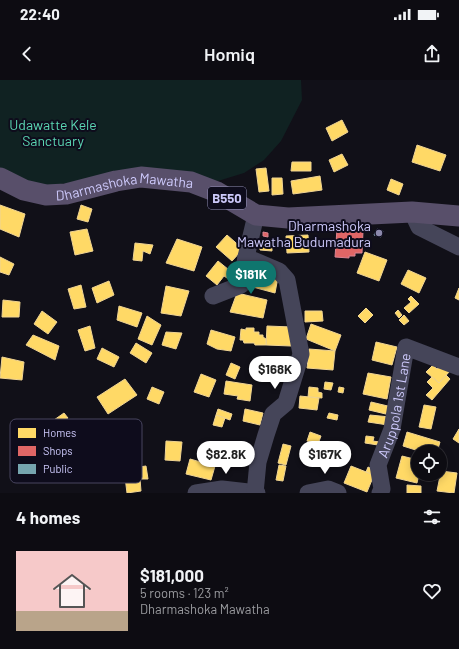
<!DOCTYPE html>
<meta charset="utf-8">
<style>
:root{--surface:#0d0c12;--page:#1b1a20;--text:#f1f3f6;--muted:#9a9b9f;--line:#2d2c32;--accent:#0f766e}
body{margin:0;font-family:Barlow,sans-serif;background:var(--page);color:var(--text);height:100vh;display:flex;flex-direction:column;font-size:15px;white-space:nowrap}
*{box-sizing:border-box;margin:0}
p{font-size:13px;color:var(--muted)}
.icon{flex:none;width:22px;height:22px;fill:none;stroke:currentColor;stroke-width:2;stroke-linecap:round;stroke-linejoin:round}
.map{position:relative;height:413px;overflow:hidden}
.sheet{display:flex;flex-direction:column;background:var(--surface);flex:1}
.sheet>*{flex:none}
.fabs{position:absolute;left:411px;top:365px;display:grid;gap:8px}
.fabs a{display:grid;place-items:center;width:36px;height:36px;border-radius:50%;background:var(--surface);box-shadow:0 2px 10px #0003,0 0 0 1px var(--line);font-size:20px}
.price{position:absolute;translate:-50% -34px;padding:0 9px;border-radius:14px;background:#fff;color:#222;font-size:13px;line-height:26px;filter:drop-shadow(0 1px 2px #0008)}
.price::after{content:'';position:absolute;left:50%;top:24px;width:12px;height:9px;margin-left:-6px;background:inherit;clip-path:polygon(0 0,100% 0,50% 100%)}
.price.selected{background:var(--accent);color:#fff}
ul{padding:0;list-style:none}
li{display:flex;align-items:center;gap:12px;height:100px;padding:0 16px}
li+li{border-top:1px solid var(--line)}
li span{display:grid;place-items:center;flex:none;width:112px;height:80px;border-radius:0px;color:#555}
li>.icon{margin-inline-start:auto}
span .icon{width:48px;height:48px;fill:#fffc;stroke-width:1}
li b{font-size:17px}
h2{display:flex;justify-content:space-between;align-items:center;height:48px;padding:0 16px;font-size:17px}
.status{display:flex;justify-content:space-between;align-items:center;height:28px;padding:0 20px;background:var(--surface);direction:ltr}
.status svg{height:11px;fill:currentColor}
header{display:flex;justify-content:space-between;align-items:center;height:52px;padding:0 16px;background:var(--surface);font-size:18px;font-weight:600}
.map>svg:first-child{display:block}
.green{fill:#102222}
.homes{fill:#ffd966;stroke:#f0d493}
.shops{fill:#e06666;stroke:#db8493}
.public{fill:#76a5af;stroke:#90b0c6}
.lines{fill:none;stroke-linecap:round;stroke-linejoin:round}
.minor{stroke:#454559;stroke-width:17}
.major{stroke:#584f6a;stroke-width:21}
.poi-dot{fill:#8c89ac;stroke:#0e0c1c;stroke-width:1.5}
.labels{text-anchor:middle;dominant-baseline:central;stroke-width:4;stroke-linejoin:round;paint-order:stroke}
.shield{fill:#0e0c1c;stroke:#9491b9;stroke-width:1}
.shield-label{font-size:13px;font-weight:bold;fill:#cecafc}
.park-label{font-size:14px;fill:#5bd7b3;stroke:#0e0c1c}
.street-label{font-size:14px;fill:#cecafc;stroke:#0e0c1c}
.poi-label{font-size:14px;fill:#cecafc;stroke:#0e0c1c;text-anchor:end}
.key{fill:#0e0c1c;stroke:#48455f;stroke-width:1}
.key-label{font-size:11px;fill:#cecafc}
</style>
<div class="status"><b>22:40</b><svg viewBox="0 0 49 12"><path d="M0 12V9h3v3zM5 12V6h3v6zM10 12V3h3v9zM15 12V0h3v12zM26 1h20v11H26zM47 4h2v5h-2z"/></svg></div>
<header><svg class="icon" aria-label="back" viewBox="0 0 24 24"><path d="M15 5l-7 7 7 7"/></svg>Homiq<svg class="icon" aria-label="share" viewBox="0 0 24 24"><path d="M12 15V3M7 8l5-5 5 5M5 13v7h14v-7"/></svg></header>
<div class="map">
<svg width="459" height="413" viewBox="0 0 459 413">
<rect width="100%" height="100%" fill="#111018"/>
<polygon class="green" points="0,0 301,0 302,20 281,61 264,80 244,93 218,101 190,97 125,95 47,106 0,98"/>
<g class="homes">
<polygon points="342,40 348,52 332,61 326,48"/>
<polygon points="417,65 446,75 440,91 412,82"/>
<polygon points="342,74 348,85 334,92 329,80"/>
<polygon points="292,82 311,82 311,91 291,91"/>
<polygon points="266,88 269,111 259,112 256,89"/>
<polygon points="320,96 322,110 293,114 291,101"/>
<polygon points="272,98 282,98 283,114 272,115"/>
<polygon points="391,99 403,104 399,115 387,110"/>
<polygon points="0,125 25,134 19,157 0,149"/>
<polygon points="81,125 92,129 88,142 77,139"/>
<polygon points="87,149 93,171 75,175 70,152"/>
<polygon points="227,155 243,169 232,181 216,167"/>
<polygon points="308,155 309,172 287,173 286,156"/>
<polygon points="177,159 202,167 194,191 166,183"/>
<polygon points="135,163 153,165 150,174 143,171 142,181 133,180"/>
<polygon points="260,163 272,164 272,171 260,170"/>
<polygon points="365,172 387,180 379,201 357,193"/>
<polygon points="0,177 14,184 9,195 0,192"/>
<polygon points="218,181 234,194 230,200 224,196 217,205 206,196"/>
<polygon points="252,186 278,197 275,213 249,206"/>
<polygon points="408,190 426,198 419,213 401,204"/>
<polygon points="109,201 114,215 97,223 92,208"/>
<polygon points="81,205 86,227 74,229 68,209"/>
<polygon points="166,206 189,211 181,236 161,233"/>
<polygon points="459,208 459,220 455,218"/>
<polygon points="237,213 267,220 263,238 230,232"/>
<polygon points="411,216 419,224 409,233 404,228 411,222 408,219"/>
<polygon points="3,220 20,222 19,237 2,237"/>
<polygon points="119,226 142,233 137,247 117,240"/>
<polygon points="366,228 373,235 365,243 358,236"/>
<polygon points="398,230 402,235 399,238 395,233"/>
<polygon points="42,231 57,242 48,254 34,244"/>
<polygon points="305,231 322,231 323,241 305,242"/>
<polygon points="404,235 409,241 404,245 399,240"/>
<polygon points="147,236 161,245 152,265 138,259"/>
<polygon points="311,244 341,255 335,271 306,259"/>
<polygon points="90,246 95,268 85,271 78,250"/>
<polygon points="267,246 292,247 291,266 266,265"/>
<polygon points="246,248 254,248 254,252 259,252 259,255 263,255 263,257 266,259 266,265 255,265 254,263 244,263 243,260 240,260 241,249 246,250"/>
<polygon points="211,250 235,257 231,271 217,269 207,264"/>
<polygon points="166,252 182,253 176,269 162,265"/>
<polygon points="33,255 59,266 55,280 26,265"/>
<polygon points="376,262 397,267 392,285 372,280"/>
<polygon points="136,263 152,273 146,283 130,273"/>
<polygon points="102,268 119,277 114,287 97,279"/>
<polygon points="309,269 335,271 333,290 307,288"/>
<polygon points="2,277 24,282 22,300 0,298"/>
<polygon points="263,279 277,285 270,300 256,293"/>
<polygon points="231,283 240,287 235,299 226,295"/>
<polygon points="441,284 450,291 439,303 426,292 433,285 437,289"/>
<polygon points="368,293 391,297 387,319 363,314"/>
<polygon points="201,294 216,300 209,317 194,312"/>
<polygon points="446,295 450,299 432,320 426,315 433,308 427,302 432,297 439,303"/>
<polygon points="125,299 137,315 108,334 97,317"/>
<polygon points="226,301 252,305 250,321 237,319 238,316 224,314"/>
<polygon points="325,302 333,303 331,310 324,309"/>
<polygon points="152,307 164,312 159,324 147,319"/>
<polygon points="309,307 318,308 318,312 322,313 322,318 308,317"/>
<polygon points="339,307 344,308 343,313 338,312"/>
<polygon points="300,316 319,318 317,330 299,328"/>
<polygon points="371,322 392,327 390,335 369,330"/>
<polygon points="424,325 436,327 431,349 419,347"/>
<polygon points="218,329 232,334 230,340 216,335"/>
<polygon points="245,329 263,333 260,345 243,341"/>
<polygon points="64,333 68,338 58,345 54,340"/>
<polygon points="329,333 338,335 337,340 327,338"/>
<polygon points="216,335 225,338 222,347 213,345"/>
<polygon points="370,335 390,337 388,345 368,342"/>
<polygon points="459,349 459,363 453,359"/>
<polygon points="310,352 321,356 318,364 307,361"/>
<polygon points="407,352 440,362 437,372 422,372 403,366"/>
<polygon points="366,356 374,357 373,361 379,362 378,365 365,363"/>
<polygon points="166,361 182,362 180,381 165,380"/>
<polygon points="283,364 291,366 286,385 278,383"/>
<polygon points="226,366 235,369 233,375 224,372"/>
<polygon points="402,376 418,380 419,394 417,403 396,398"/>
<polygon points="221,377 229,379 228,382 220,380"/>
<polygon points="190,379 215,386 211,400 186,394"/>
<polygon points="219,382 227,384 226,388 218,386"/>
<polygon points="279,385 286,386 283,401 276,400"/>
<polygon points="146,386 148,399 140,399 141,411 127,413 124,389"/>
<polygon points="351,386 374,395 367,412 344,403"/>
<polygon points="368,387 375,390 374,395 366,392"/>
<polygon points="441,391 457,393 454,413 437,411"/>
<polygon points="407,405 421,406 421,413 407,413"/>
</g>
<g class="shops">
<polygon points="337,149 363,151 362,173 355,173 355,176 349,176 349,178 335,177"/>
<polygon points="263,152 268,153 268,157 263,156"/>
</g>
<polygon class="public" points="377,149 383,151 381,157 374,155"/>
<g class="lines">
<g class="minor">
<polyline points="412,132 419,147 459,167"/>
<polyline points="213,216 241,205 246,177"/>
<polyline points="196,413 222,409 257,413"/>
<polyline points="255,413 258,382 266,355 273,334 286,323 301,274 287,200 279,191 246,177 256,135"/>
<polyline points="308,413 328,409 338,413"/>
<path id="s1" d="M380,413L382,409L378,385L392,349L406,267L459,287"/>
</g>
<path class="major" id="s2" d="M0,98L24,110L46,115L66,114L116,101L141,97L191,102L217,112L256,135L288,138L412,132L459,136"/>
</g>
<circle class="poi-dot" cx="379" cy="153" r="4"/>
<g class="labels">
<rect class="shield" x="208" y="107" width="38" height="22" rx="3"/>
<g class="shield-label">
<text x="227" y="118">B550</text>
</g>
<g class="park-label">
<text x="53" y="44">Udawatte Kele<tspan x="53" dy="16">Sanctuary</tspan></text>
</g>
<g class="street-label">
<text stroke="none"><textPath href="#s2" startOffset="129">Dharmashoka Mawatha</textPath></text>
<text stroke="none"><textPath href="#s1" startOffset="91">Aruppola 1st Lane</textPath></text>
</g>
<g class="poi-label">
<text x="371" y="145">Dharmashoka<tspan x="371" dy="16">Mawatha Budumadura</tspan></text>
</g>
</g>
<rect x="10" y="339" width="132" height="64" rx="6" class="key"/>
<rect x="18" y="348" width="18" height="10" fill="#ffd966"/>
<rect x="18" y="366" width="18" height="10" fill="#e06666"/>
<rect x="18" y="384" width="18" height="10" fill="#76a5af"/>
<g class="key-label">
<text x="43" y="357">Homes</text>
<text x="43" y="375">Shops</text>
<text x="43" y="393">Public</text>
</g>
</svg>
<div class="fabs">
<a><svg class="icon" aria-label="locate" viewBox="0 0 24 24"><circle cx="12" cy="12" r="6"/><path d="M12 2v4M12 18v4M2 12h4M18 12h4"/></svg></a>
</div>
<b class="price selected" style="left:251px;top:215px">$181K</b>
<b class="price" style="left:275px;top:310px">$168K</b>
<b class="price" style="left:226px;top:395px">$82.8K</b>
<b class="price" style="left:325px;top:395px">$167K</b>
</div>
<section class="sheet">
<h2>4 homes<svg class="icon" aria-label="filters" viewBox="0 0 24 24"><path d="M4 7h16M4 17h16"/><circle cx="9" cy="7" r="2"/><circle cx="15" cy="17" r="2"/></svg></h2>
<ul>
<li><span style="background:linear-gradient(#f6c9c9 75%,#b9a48a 0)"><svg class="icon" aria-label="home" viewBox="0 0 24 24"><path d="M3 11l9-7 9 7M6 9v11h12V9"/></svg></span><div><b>$181,000</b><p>5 rooms · 123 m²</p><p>Dharmashoka Mawatha</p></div><svg class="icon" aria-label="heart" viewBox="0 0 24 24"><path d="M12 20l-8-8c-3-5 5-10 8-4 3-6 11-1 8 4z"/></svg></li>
</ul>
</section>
